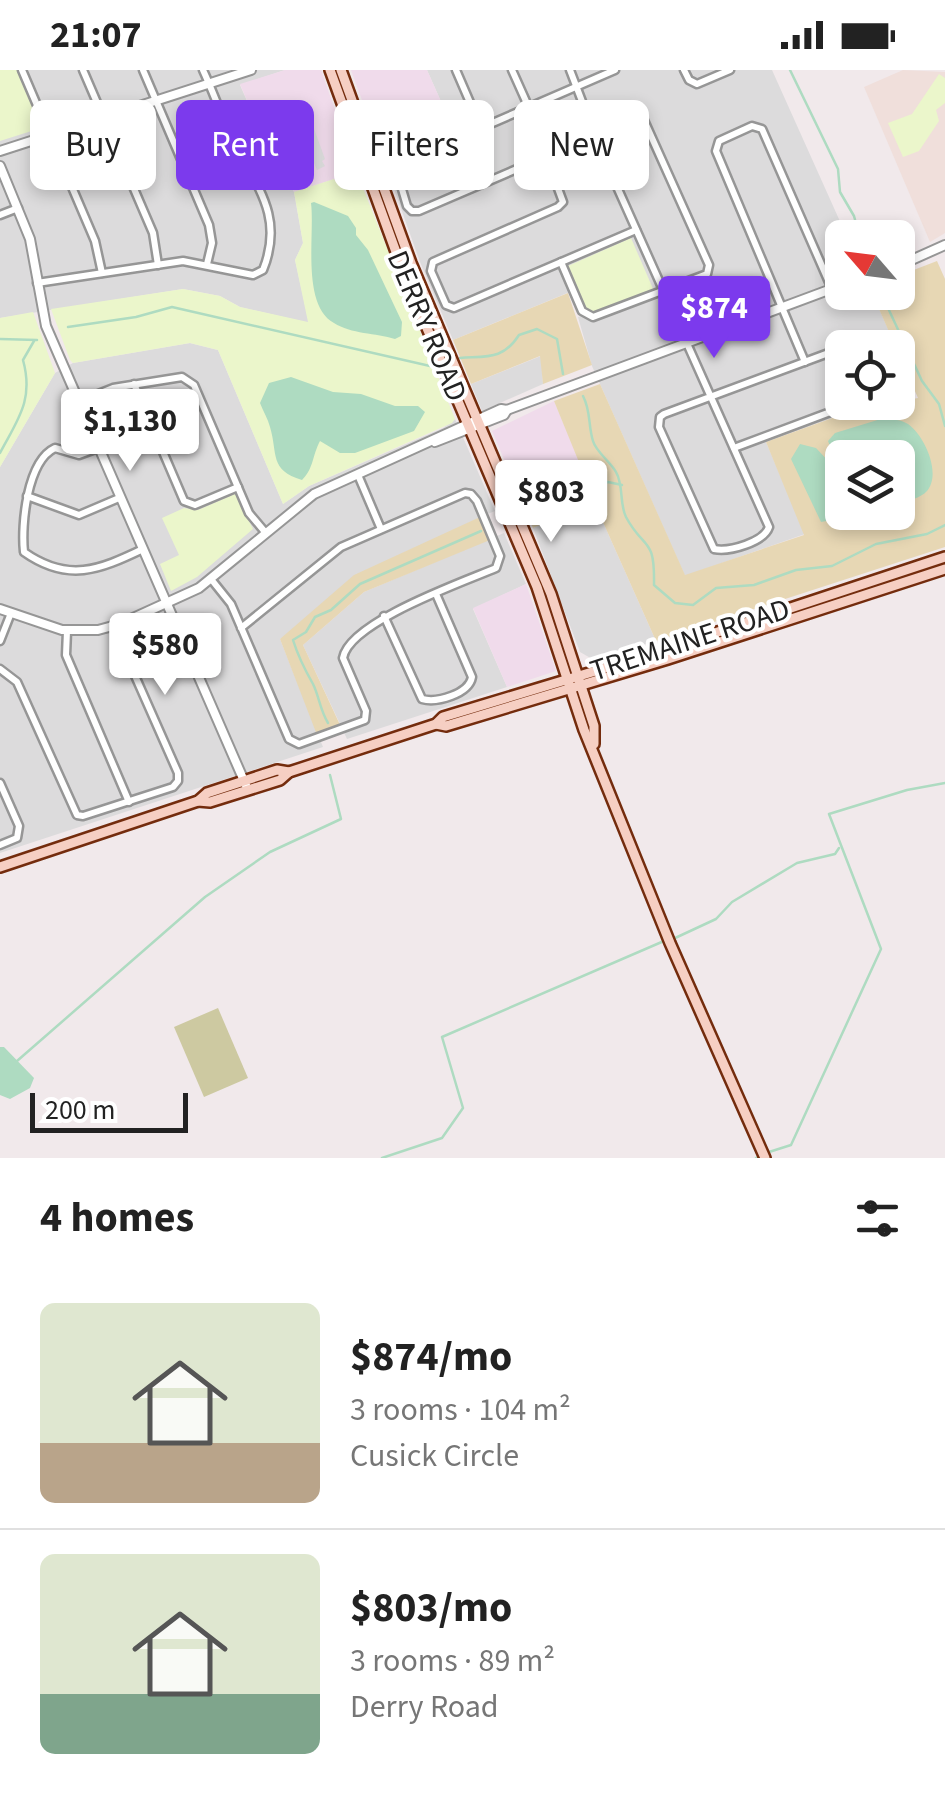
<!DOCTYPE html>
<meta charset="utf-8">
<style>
:root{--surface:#fff;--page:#f2f2f2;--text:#222;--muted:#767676;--line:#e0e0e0;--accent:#7c3aed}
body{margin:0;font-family:"Source Sans 3",sans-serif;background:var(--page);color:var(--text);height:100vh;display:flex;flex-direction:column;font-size:38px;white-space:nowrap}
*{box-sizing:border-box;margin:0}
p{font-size:32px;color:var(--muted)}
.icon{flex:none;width:55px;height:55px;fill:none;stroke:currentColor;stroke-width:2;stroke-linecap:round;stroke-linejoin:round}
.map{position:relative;height:1088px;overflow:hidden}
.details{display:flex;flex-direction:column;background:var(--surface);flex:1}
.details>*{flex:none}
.top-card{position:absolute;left:30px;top:30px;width:885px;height:90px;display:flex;gap:20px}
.needle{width:65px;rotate:298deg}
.fabs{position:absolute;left:825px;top:150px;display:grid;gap:20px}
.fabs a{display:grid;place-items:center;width:90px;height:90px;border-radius:15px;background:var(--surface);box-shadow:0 5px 15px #0003;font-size:50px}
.scale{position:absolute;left:30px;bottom:25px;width:158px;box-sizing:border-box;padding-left:10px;border:5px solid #222;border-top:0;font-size:28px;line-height:35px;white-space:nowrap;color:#222;-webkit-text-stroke:8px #fff;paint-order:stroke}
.price{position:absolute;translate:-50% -85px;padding:0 22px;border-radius:10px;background:#fff;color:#222;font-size:32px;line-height:65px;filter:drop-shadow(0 2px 5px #0008)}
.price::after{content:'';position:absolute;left:50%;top:60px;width:30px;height:22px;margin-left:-15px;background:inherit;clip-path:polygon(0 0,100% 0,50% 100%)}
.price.current{background:var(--accent);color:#fff}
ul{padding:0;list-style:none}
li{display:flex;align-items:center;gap:30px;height:250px;padding:0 40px}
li+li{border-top:2px solid var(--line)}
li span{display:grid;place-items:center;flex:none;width:280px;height:200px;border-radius:15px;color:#555}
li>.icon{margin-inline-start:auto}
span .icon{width:120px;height:120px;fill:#fffc;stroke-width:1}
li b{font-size:42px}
h2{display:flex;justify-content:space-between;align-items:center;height:120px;padding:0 40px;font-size:42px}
.tag{padding:0 35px;border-radius:15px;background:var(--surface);box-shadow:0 5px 15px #0003;font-size:35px;line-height:90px}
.tag.current{background:var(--accent);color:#fff}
.status{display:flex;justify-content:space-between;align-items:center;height:70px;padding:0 50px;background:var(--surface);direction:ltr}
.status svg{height:28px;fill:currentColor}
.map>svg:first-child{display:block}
.residential{fill:#dcdbdc}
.commercial{fill:#f0dbeb}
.education{fill:#f0dfdb}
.grass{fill:#e7d7b4;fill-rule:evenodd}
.forest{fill:#cdc9a1}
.park{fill:#ebf6cb}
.parking{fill:#dedede}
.water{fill:#aedbc1}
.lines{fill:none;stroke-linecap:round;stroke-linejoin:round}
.stream{stroke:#aedbc1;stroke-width:2.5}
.minor-casing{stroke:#969696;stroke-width:11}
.tertiary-casing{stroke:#969696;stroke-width:12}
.secondary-casing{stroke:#742c0d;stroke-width:14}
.minor{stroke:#fff;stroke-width:6}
.tertiary{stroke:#fff;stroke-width:8}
.secondary{stroke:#f6cfc3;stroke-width:9}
.labels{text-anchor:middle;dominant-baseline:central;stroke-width:8;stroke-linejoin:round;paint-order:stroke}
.street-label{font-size:30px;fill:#222;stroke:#fff}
</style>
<div class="status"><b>21:07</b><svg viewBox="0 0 49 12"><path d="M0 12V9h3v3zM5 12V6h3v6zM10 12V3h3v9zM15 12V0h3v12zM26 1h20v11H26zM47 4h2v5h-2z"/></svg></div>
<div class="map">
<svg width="945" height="1088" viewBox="0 0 945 1088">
<rect width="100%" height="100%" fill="#f1e9eb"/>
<g class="residential">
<polygon points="0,0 285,0 240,15 260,61 294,122 303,173 295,190 309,253 240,237 220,226 183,219 0,248"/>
<polygon points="427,0 772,0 847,167 842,168 842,222 872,223 896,277 842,278 842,332 874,333 766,372 805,464 685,506 592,296 578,247 654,221 568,198 577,219 453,270 420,192 378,74 447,45"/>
<polygon points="190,273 218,280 283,434 309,416 443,358 455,349 495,441 480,447 280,569 323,677 0,783 0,397 55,303 73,293"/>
<polygon points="541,286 543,314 482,341 471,314"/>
<polygon points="594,432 656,571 594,590 580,582 533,458"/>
<polygon points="504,463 526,514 473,539 507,617 347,669 303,575 364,522"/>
</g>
<g class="commercial">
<polygon points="285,0 321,0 359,108 336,113 334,109 294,122 260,61 240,14"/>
<polygon points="351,0 427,0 447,45 378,74"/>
<polygon points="554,331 584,402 582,407 522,432 492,361"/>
<polygon points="526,514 556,601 507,617 473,538"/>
</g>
<polygon class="education" points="903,0 945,2 945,163 930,172 864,17"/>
<g class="grass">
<path d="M937,191L945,209V477L656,571L594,432L533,458L522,432L582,406L583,402L554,331L600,314L685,505L804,465L766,372L874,333L886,334L918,328L872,223L898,222V206ZM842,388H898V442H842Z"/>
<polygon points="568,223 592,295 543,314 540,286 471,314 453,270"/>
<polygon points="480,447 490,470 364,522 303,575 341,657 317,665 280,569 354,505"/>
</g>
<polygon class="forest" points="218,938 248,1008 204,1027 174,957"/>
<g class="park">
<polygon points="0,0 19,0 41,55 41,58 0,71"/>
<polygon points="939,4 945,8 945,33 936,40 939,51 919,81 903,87 888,53 912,44"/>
<polygon points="359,108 455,349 452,353 309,416 283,434 218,280 190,273 73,293 70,290 51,239 183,219 220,226 240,237 308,252 295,190 303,173 294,122 334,109 337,113"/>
<polygon points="631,168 654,221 591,243 586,241 568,196"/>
<polygon points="33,242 55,303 0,397 0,248"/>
<polygon points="235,424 253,459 197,507 171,521 160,494 179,485 162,448 184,438 198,440"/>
</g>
<polygon class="parking" points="304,31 325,89 322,91 325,96 317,100 314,93 310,95 312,102 306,105 285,55 294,50 289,36"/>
<g class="water">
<path d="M314,132L348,146L356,158V165L368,180L402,252L401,266L395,269C376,263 351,264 334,253C301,235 315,164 311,133Z"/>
<path d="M291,307L333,322L361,324L395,336H418L425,342L414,361L355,383H340L320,371C312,386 314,398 302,410C269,400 278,384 270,357C268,349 263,341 260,333L269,313Z"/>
<path d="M884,348C892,349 902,350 908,354C924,365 942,403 927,421C921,428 907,431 898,434V388H842V436L832,450L821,452L791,389L800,374L816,378L831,394L833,383L828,371L835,363Z"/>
<polygon points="0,977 4,977 34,1008 30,1018 10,1029 0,1025"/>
</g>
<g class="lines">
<g class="stream">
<polyline points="790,0 838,99 840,122 854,146 860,168"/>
<polyline points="881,223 922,311 939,334 945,356"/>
<polyline points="68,257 136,247 172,237 430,296"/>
<polyline points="0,269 37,270"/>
<path d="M460,288C487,286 503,290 519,265L537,259L557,269L563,304"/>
<path d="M583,326C591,341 588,355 593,371C596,382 610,391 616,402C624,416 619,433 626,447C644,481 655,465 654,515L675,533L693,535L716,518L754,515L796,500L832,496L876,474L927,464L945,455"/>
<path d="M0,383C18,349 34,330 23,290L34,271"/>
<polyline points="534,441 608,412 622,415"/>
<path d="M328,653C320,640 319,626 313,614C305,600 298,586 293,570L306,562L315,547L331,540L360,514L481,461"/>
<polyline points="673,869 716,849 732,832 797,793 835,784 839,778"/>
<polyline points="17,991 205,827 270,782 341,749 330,705"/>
<polyline points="769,1082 791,1075 881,879 829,744 907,720 945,713"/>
<polyline points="382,1088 442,1068 463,1038 442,967 664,871"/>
<polyline points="756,1088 758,1087"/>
</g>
<g class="minor-casing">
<g id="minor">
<polyline points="22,0 95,171 102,203"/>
<polyline points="83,0 153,163 158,195"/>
<polyline points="143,0 209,155 212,173 207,194"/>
<polyline points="456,0 481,58"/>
<polyline points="512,0 529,38"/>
<path d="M570,0L601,81L769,457C764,472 730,482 714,479L659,357L660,347L664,344L842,278"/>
<polyline points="684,0 689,10 697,14 730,0"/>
<polyline points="546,86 563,132 558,137 433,192 431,201 446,235 454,238 636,160"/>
<polyline points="0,145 18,138"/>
<polyline points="561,192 582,241 593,247 707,204 709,195 643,48 636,48 419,141 412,141 407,136 396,99 400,93 615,0"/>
<path d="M37,213L183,191L253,205L263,200C284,148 258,118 235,74C223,50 214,24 203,0"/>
<polyline points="845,278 856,278"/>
<polyline points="805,292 716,81 719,71 752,56 762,59 832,219"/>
<polyline points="134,314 184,431 195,435 238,417"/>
<polyline points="78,332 113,318 182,307 194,315 249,443 265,462"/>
<path d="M98,378L79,385L55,378C27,391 21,455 24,482C68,513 99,500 143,479"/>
<polyline points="734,378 857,332"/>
<polyline points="358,405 381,459"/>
<polyline points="27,426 79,445 119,428"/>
<path d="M211,509L231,534L289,669L299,674L365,650L366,641L343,588C349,552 463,512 496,498L500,486L477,431L471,424L465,423L341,477L241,558"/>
<path d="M384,546L422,629C437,633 469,624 472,607L436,524"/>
<polyline points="67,561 66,585 129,732"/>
<polyline points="0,571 11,543"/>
<polyline points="0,599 17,612 77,745 83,746 173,717 178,711 178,703 113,556"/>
<polyline points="0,713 19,756 17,768 0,775"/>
</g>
</g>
<g class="tertiary-casing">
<g id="tertiary">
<polyline points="0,81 251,0"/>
<polyline points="0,96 30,169 46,256 248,720"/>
<polyline points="898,196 945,175"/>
<polyline points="435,372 504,345 507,340"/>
<polyline points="0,539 62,560 98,560 120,554 199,518 314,424 501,339 507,340 842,215"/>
</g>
</g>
<g class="secondary-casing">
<g id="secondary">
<polyline points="330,0 404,204 537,517 584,660 670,873 765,1088"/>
<polyline points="341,0 411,193 551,524 594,656 594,674"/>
<polyline points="436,654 446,656 668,589 945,499"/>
<polyline points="198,731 210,732 280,710 289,702 436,654 443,647 642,587 945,487"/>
<polyline points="0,797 198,731 207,723 277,700 289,702"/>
</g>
</g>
<use href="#minor" class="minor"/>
<use href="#tertiary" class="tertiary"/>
<use href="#secondary" class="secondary"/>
</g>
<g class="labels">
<g class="street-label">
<text transform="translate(427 256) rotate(67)">DERRY ROAD</text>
<text transform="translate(690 570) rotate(-18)">TREMAINE ROAD</text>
</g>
</g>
</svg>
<div class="fabs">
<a><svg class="needle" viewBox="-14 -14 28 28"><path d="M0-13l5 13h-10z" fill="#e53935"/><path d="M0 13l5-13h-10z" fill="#767676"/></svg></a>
<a><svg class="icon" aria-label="locate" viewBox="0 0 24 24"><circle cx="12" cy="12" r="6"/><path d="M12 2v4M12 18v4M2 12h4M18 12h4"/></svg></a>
<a><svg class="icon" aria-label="layers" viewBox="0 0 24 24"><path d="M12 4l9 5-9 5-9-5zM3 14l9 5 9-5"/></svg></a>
</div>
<div class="scale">200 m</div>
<b class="price current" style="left:714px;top:291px">$874</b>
<b class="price" style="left:130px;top:404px">$1,130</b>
<b class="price" style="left:551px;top:475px">$803</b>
<b class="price" style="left:165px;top:628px">$580</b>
<div class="top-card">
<a class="tag">Buy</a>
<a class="tag current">Rent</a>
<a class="tag">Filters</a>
<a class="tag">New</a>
</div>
</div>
<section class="details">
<h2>4 homes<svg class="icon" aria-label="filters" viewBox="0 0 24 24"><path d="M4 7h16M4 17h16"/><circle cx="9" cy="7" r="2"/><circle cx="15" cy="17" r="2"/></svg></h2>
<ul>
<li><span style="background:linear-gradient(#dfe7d0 70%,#b9a48a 0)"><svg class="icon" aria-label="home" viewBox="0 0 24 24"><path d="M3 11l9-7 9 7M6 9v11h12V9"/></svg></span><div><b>$874/mo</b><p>3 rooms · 104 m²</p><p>Cusick Circle</p></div></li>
<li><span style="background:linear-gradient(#dfe7d0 70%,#7fa58c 0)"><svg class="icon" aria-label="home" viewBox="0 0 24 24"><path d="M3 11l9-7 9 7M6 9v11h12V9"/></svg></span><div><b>$803/mo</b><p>3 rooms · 89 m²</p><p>Derry Road</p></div></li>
</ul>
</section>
